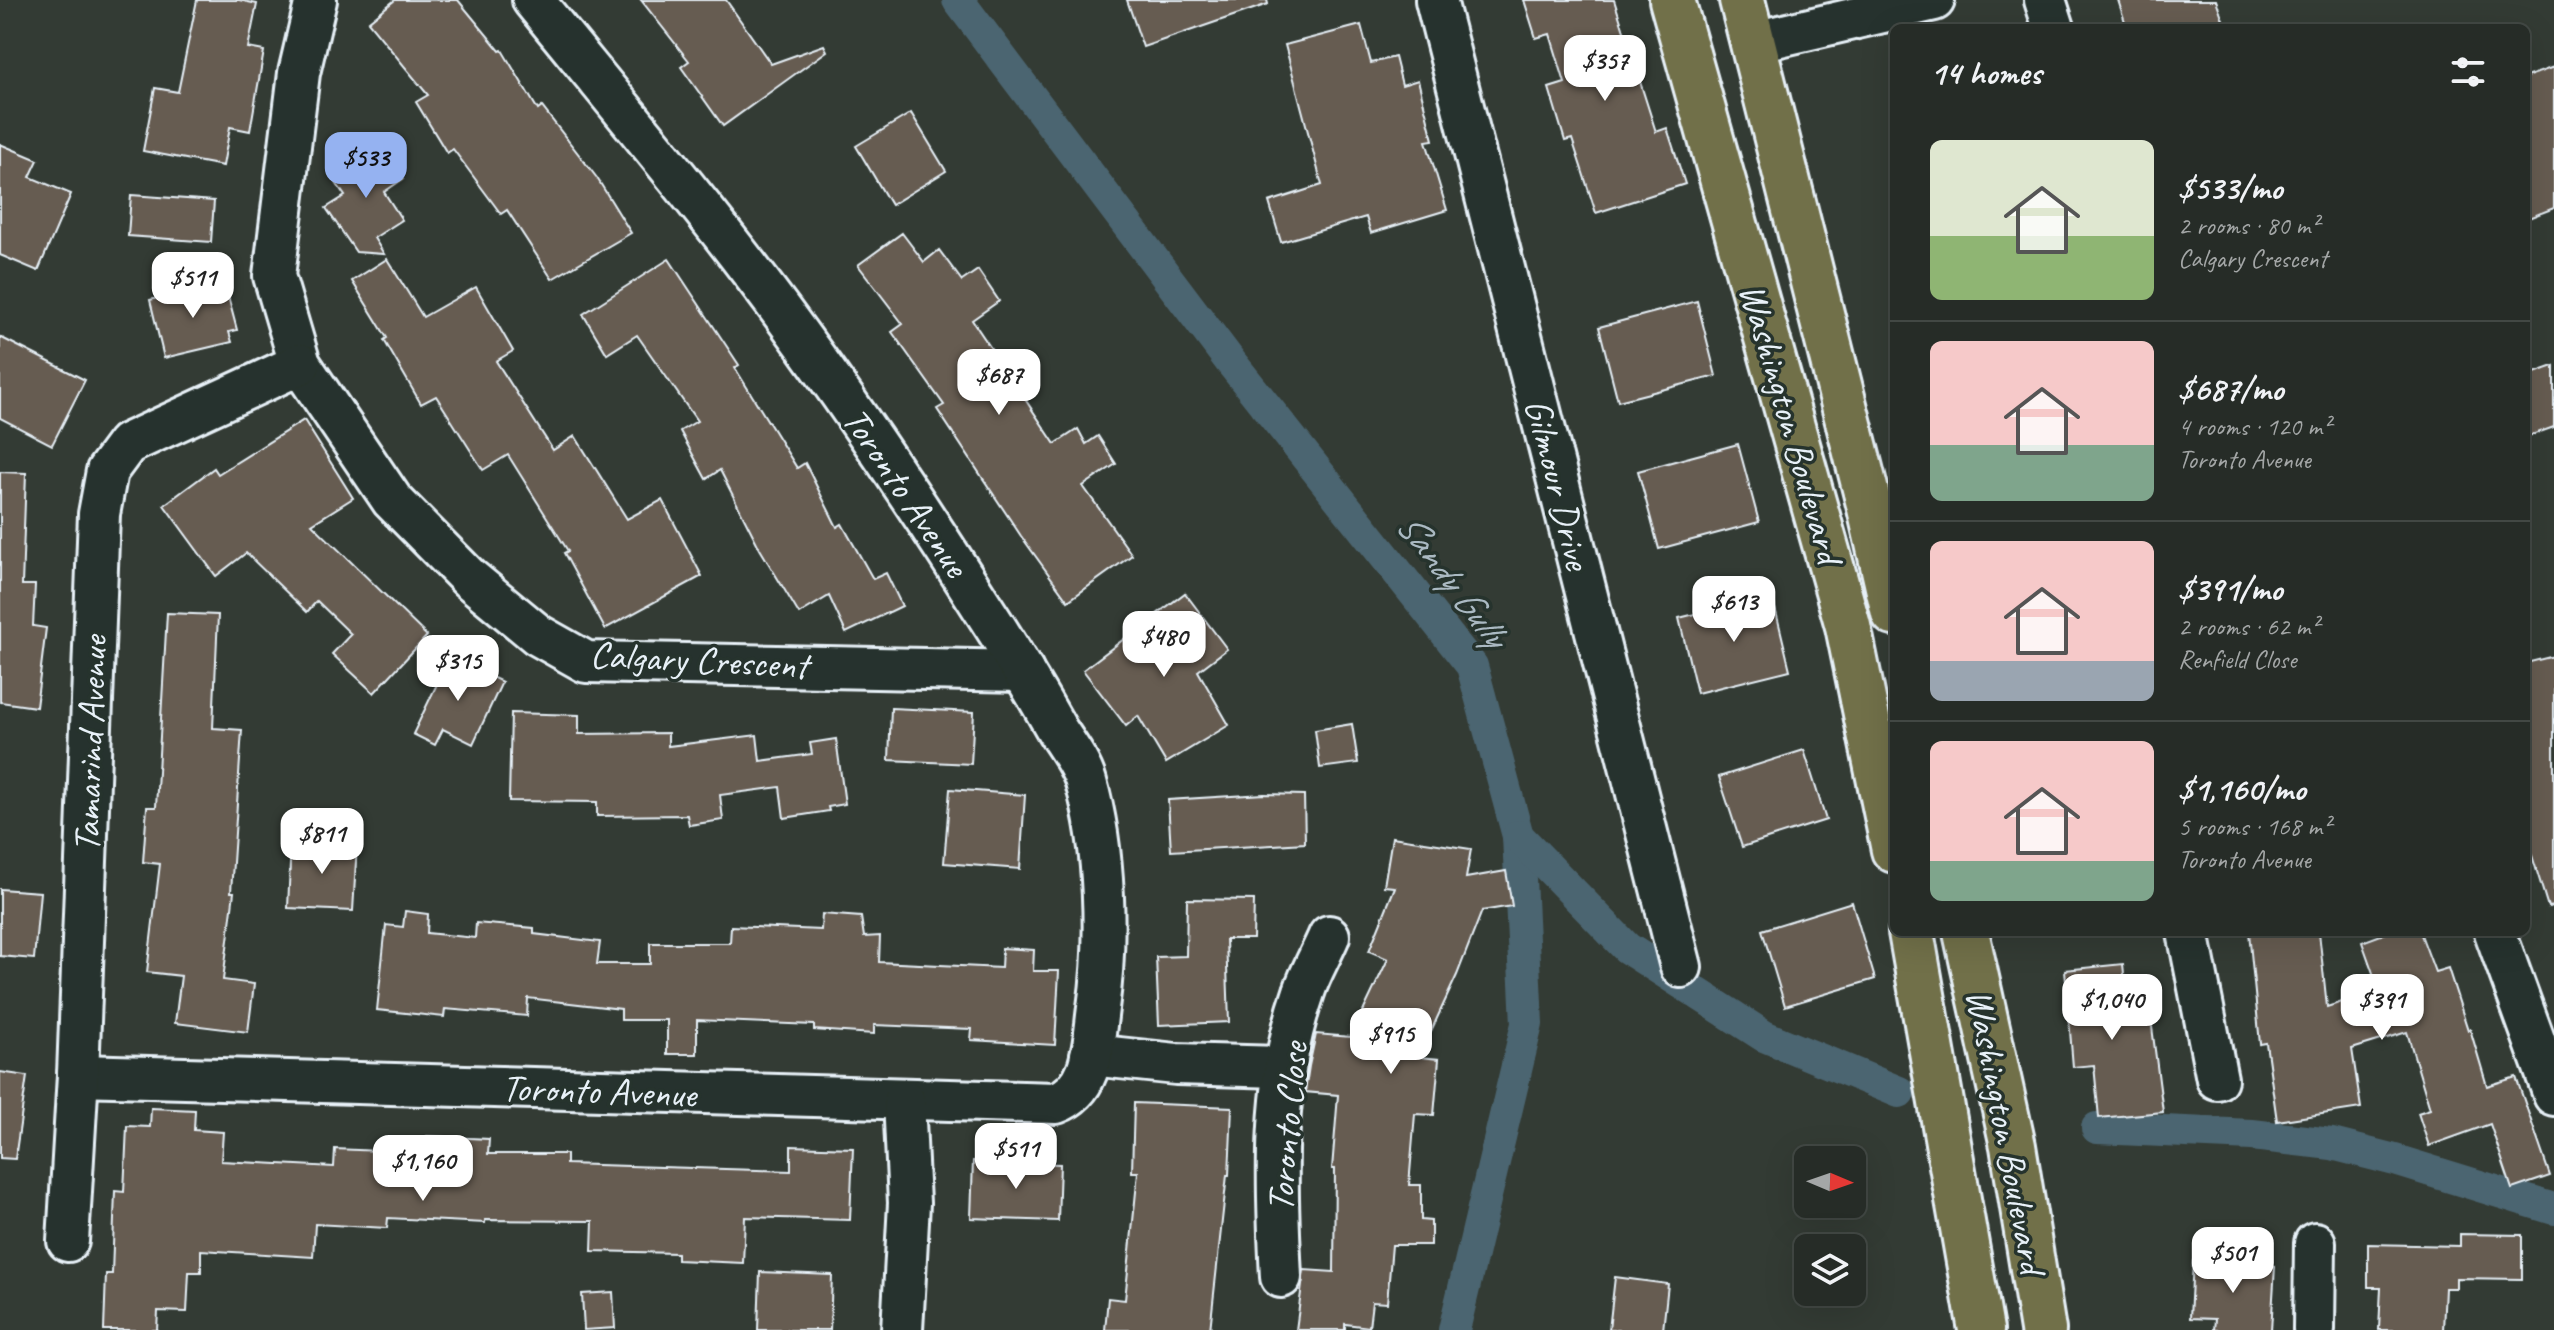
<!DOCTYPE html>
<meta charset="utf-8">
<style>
:root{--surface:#262c27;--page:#323833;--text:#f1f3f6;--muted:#a4a7a7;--line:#424844;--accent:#95b2f1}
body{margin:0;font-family:Caveat,sans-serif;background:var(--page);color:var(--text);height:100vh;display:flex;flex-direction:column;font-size:30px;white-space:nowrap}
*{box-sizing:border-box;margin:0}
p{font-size:26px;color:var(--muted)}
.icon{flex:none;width:44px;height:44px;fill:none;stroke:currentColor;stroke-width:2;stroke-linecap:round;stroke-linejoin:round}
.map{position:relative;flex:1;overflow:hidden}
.panel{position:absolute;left:1890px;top:24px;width:640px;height:912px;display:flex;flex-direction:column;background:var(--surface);border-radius:12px;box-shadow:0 8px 32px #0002,0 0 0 2px var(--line)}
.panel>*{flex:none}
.needle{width:52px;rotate:92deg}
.tools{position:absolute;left:1794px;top:1146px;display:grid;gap:16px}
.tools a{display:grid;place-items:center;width:72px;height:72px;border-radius:12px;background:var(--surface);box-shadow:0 8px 32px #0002,0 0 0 2px var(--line);font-size:40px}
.price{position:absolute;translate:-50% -68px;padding:0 18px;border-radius:16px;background:#fff;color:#222;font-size:26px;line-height:52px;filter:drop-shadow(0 2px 4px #0008)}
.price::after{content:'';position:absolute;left:50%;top:48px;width:24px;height:18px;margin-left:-12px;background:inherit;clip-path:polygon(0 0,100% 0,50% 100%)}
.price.current{background:var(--accent);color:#111}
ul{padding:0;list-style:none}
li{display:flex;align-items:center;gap:24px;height:200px;padding:0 40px}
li+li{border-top:2px solid var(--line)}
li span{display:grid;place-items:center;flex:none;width:224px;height:160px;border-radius:12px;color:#555}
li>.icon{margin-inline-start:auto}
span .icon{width:96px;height:96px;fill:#fffc;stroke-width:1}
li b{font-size:34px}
h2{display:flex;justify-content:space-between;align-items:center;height:96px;padding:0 40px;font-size:34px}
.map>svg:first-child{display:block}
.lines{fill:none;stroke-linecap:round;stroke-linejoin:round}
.canal{stroke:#4c6571;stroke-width:32}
.building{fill:#665b51;stroke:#e8f1f8;stroke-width:2}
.minor-casing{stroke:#e8f1f8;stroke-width:46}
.highway-casing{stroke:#e8f1f8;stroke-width:50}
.minor{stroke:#26332d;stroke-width:40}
.highway{stroke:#716f4a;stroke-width:44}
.labels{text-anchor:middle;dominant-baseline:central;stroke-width:7;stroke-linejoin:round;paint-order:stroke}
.street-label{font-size:38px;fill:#e8f1f8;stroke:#26332d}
.water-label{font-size:40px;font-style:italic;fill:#aab9c2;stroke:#26332d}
</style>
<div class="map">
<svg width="2554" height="1330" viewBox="0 0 2554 1330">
<rect width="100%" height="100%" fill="#333b34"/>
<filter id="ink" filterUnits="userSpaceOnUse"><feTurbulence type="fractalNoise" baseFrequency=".0125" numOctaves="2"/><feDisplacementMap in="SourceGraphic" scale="16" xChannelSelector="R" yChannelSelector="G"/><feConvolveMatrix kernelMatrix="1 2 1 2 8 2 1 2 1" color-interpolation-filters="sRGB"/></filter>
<g filter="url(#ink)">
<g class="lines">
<g class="canal">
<polyline points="958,0 1230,361 1472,666 1518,836 1527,1024 1454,1330"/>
<polyline points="1518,836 1627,948 1764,1036 1899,1092"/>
<polyline points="2097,1128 2252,1135 2332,1144 2395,1160 2554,1209"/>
</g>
</g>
<g class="building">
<polygon points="197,0 239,0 257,4 248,48 264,51 250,131 230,127 223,166 143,151 155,88 178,92"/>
<polygon points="395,0 458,0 500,51 502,50 538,110 542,107 597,178 631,233 552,279 507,210 501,214 453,149 447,153 416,102 428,95 368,22"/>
<polygon points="641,0 726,0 771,64 824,45 827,51 723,126 681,67 689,61"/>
<polygon points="1127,0 1267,0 1268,4 1143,47"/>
<polygon points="1524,0 1614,0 1656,132 1667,128 1685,184 1596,213 1572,139 1565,141 1549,88 1565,83 1550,34 1536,38"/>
<polygon points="2118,0 2216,0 2226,28 2127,28"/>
<polygon points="1361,25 1371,63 1395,57 1402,85 1418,80 1433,140 1426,141 1447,210 1371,233 1366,217 1281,242 1269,202 1322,185 1285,45"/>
<polygon points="2554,67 2554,208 2526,219 2526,77"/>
<polygon points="911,113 946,171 891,205 856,146"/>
<polygon points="0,144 38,160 30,177 71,194 38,271 0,255"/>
<polygon points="381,144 403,179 384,192 402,220 374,238 384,254 356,252 326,208 345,196 332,177"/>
<polygon points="131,195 214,201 211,242 128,236"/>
<polygon points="902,233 924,262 939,250 962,281 978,270 999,301 972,320 1055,444 1078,429 1086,444 1098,436 1116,464 1083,486 1132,555 1068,601 1021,536 937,409 944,405 892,332 903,324 858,265"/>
<polygon points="387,259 423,317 476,287 513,351 496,361 553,450 575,436 627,519 662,500 702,576 605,629 564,553 568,551 508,455 483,470 436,396 421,404 384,340 387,338 352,281"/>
<polygon points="669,259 739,365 735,368 797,468 805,463 837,527 842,524 873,579 886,573 902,606 846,633 829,596 799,614 760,549 720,470 706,479 680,431 697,421 637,335 607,354 583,314"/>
<polygon points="218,283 221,298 228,296 237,330 229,332 232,342 164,358 150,300"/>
<polygon points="1697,301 1716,376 1618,401 1599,327"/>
<polygon points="0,337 85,380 52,445 0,418"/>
<polygon points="2554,366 2554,427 2526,437 2526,376"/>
<polygon points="304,420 353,498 312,524 427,636 374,693 332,654 351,634 317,601 307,612 246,553 216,576 164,505 214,468 218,474"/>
<polygon points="1738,444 1759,522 1659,549 1638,471"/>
<polygon points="0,472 26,473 22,585 35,585 33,626 46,628 36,707 0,702"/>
<polygon points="1185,593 1227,649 1198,671 1229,725 1166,763 1138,716 1126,726 1083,670"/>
<polygon points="1772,595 1790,670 1697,693 1679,618"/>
<polygon points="167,613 218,615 213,728 242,730 231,892 234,892 223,980 254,984 248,1032 175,1023 181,976 147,972 160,864 143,862 147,807 156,807"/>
<polygon points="2554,656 2554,906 2548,907 2526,836 2526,663"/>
<polygon points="450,657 502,682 473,744 443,729 435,745 413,734"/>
<polygon points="891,708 974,712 971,764 889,760"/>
<polygon points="511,713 579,715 579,734 668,733 668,746 757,735 760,761 812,754 810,743 836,739 845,804 828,807 829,811 784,818 780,787 720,795 723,820 689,825 687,815 597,816 597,802 509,801"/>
<polygon points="1352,724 1358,763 1320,768 1315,730"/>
<polygon points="1804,750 1826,820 1742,847 1719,777"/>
<polygon points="950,789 1025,795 1020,869 944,863"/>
<polygon points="1264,794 1304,795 1305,843 1171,851 1168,800"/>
<polygon points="1392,837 1471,849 1466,878 1506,871 1512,906 1482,911 1457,975 1419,1057 1439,1059 1434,1115 1415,1114 1409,1185 1421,1185 1421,1220 1431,1221 1431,1245 1392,1245 1387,1303 1372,1302 1369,1327 1345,1324 1345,1330 1296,1330 1304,1270 1334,1272 1335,1169 1332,1169 1338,1095 1305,1092 1309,1066 1316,1034 1351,1037 1388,959 1369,951 1395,887 1384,886"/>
<polygon points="291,841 357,844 353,911 288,908"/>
<polygon points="0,889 40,892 34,959 0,956"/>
<polygon points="1187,899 1254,900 1253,939 1226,939 1229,1022 1159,1025 1156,957 1186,956"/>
<polygon points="1852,902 1875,979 1785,1006 1762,930"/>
<polygon points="405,911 428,914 427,933 475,938 476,923 534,928 534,934 600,942 597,964 650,964 650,943 730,943 731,926 821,930 822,914 861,917 864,937 880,936 879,962 1001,968 1002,948 1034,950 1033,971 1059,971 1055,1045 971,1040 972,1029 874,1025 874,1034 814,1030 814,1025 697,1020 697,1054 667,1054 667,1020 621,1020 621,1009 528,998 527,1016 445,1009 444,1017 377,1010 386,925 403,927"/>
<polygon points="2249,932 2319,932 2327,1007 2379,990 2362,942 2389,932 2420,932 2435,972 2448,968 2468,1030 2470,1029 2487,1086 2516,1077 2550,1176 2512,1189 2490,1124 2429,1146 2418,1113 2430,1109 2407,1032 2352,1049 2361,1108 2277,1121 2266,1043 2260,1044"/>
<polygon points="2123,964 2129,1021 2151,1019 2163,1112 2099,1118 2094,1065 2073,1067 2065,970"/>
<polygon points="0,1072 27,1076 15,1159 0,1158"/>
<polygon points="1134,1103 1232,1107 1229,1175 1227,1175 1210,1330 1105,1330 1108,1298 1125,1300 1138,1172 1132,1172"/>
<polygon points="151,1108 195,1110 194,1130 223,1132 221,1161 334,1167 335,1149 426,1153 427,1136 489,1139 488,1154 566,1154 566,1164 791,1171 791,1146 853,1148 850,1220 745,1217 743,1263 677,1260 677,1253 592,1251 593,1221 485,1220 485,1223 388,1218 387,1228 315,1224 313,1257 201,1250 201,1272 189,1272 187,1312 158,1311 157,1330 104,1330 106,1274 112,1274 115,1191 124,1192 127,1126 150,1127"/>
<polygon points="973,1161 1060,1164 1058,1221 971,1218"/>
<polygon points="2460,1234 2522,1235 2522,1279 2456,1278 2456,1288 2445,1288 2443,1330 2379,1330 2381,1287 2368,1287 2368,1244 2460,1246"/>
<polygon points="2193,1261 2275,1266 2271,1330 2214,1330 2215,1319 2190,1318"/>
<polygon points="760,1272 832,1275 830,1330 758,1330"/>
<polygon points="1615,1277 1668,1284 1663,1330 1609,1330"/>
<polygon points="613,1292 615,1328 584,1330 582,1294"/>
</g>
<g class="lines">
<g class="minor-casing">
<g id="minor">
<polyline points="316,0 299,73 274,276 300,364 392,500 469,578 538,635 586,662 1023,671"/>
<polyline points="1436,0 1681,967"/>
<polyline points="2045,0 2054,28"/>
<polyline points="1754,42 1934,0"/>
<polyline points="2188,932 2217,1079"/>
<polyline points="2495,932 2554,1095"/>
<polyline points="1091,1055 1176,1064 1285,1067"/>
<path d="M78,1075L1056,1103C1094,1089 1093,1044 1098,1008C1108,939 1105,849 1086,782C1081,764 1067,746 1057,730C1034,689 1009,648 983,608C929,523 874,440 816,359C728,235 629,118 533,0"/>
<polyline points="68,1241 78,1075 99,514 107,471 127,444 300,364"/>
<path d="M1281,1277C1276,1182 1272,1083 1304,992C1310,973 1321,955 1329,936"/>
<polyline points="902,1330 909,1203 904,1100"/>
<polyline points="2314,1330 2315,1243"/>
</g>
</g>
<g class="highway-casing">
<g id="highway">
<polyline points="1672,0 1848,626 1894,850"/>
<polyline points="1742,0 1870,508 1894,613"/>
<polyline points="1911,932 1981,1330"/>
<polyline points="1966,932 2013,1146 2043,1330"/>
</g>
</g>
<use href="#minor" class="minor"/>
<use href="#highway" class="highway"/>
</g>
</g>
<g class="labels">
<g class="street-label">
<text transform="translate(1791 423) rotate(74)">Washington Boulevard</text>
<text transform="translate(1558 484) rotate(76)">Gilmour Drive</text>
<text transform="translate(906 492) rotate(56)">Toronto Avenue</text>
<text transform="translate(699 660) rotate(3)">Calgary Crescent</text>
<text transform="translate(90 744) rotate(-88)">Tamarind Avenue</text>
<text transform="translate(599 1091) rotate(2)">Toronto Avenue</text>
<text transform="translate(1287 1127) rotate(-85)">Toronto Close</text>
<text transform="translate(2006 1131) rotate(79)">Washington Boulevard</text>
</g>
<g class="water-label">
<text transform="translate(1452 579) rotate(53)">Sandy Gully</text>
</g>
</g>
</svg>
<div class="tools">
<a><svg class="needle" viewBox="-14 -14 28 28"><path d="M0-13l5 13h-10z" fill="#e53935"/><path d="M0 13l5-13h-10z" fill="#a4a7a7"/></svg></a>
<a><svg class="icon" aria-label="layers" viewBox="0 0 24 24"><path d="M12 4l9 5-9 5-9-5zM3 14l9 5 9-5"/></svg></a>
</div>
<b class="price" style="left:1605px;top:103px">$357</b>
<b class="price current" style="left:366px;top:200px">$533</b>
<b class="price" style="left:193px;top:320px">$511</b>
<b class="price" style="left:999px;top:417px">$687</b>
<b class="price" style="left:1734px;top:644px">$613</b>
<b class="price" style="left:1164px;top:679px">$480</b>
<b class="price" style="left:458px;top:703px">$315</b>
<b class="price" style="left:322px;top:876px">$811</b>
<b class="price" style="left:2112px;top:1042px">$1,040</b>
<b class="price" style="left:2382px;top:1042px">$391</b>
<b class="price" style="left:1391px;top:1076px">$915</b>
<b class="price" style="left:1016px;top:1191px">$511</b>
<b class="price" style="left:423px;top:1203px">$1,160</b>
<b class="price" style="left:2233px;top:1295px">$501</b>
<section class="panel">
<h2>14 homes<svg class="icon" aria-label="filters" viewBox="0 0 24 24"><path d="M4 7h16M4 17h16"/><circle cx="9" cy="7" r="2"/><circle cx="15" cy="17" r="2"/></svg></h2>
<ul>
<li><span style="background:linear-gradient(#dfe7d0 60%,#8fb573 0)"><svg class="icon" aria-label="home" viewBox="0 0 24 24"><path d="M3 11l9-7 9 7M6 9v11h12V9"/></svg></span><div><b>$533/mo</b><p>2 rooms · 80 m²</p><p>Calgary Crescent</p></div></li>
<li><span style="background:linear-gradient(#f6c9c9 65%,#7fa58c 0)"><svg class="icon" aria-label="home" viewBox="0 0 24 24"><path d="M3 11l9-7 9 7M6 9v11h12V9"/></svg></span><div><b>$687/mo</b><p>4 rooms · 120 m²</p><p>Toronto Avenue</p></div></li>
<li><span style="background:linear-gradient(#f6c9c9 75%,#9aa5b1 0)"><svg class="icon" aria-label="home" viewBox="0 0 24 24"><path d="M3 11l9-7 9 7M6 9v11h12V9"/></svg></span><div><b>$391/mo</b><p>2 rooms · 62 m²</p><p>Renfield Close</p></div></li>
<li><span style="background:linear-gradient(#f6c9c9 75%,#7fa58c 0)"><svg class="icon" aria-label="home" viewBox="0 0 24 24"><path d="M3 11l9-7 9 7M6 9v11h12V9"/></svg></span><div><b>$1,160/mo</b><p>5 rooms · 168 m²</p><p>Toronto Avenue</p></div></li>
</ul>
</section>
</div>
